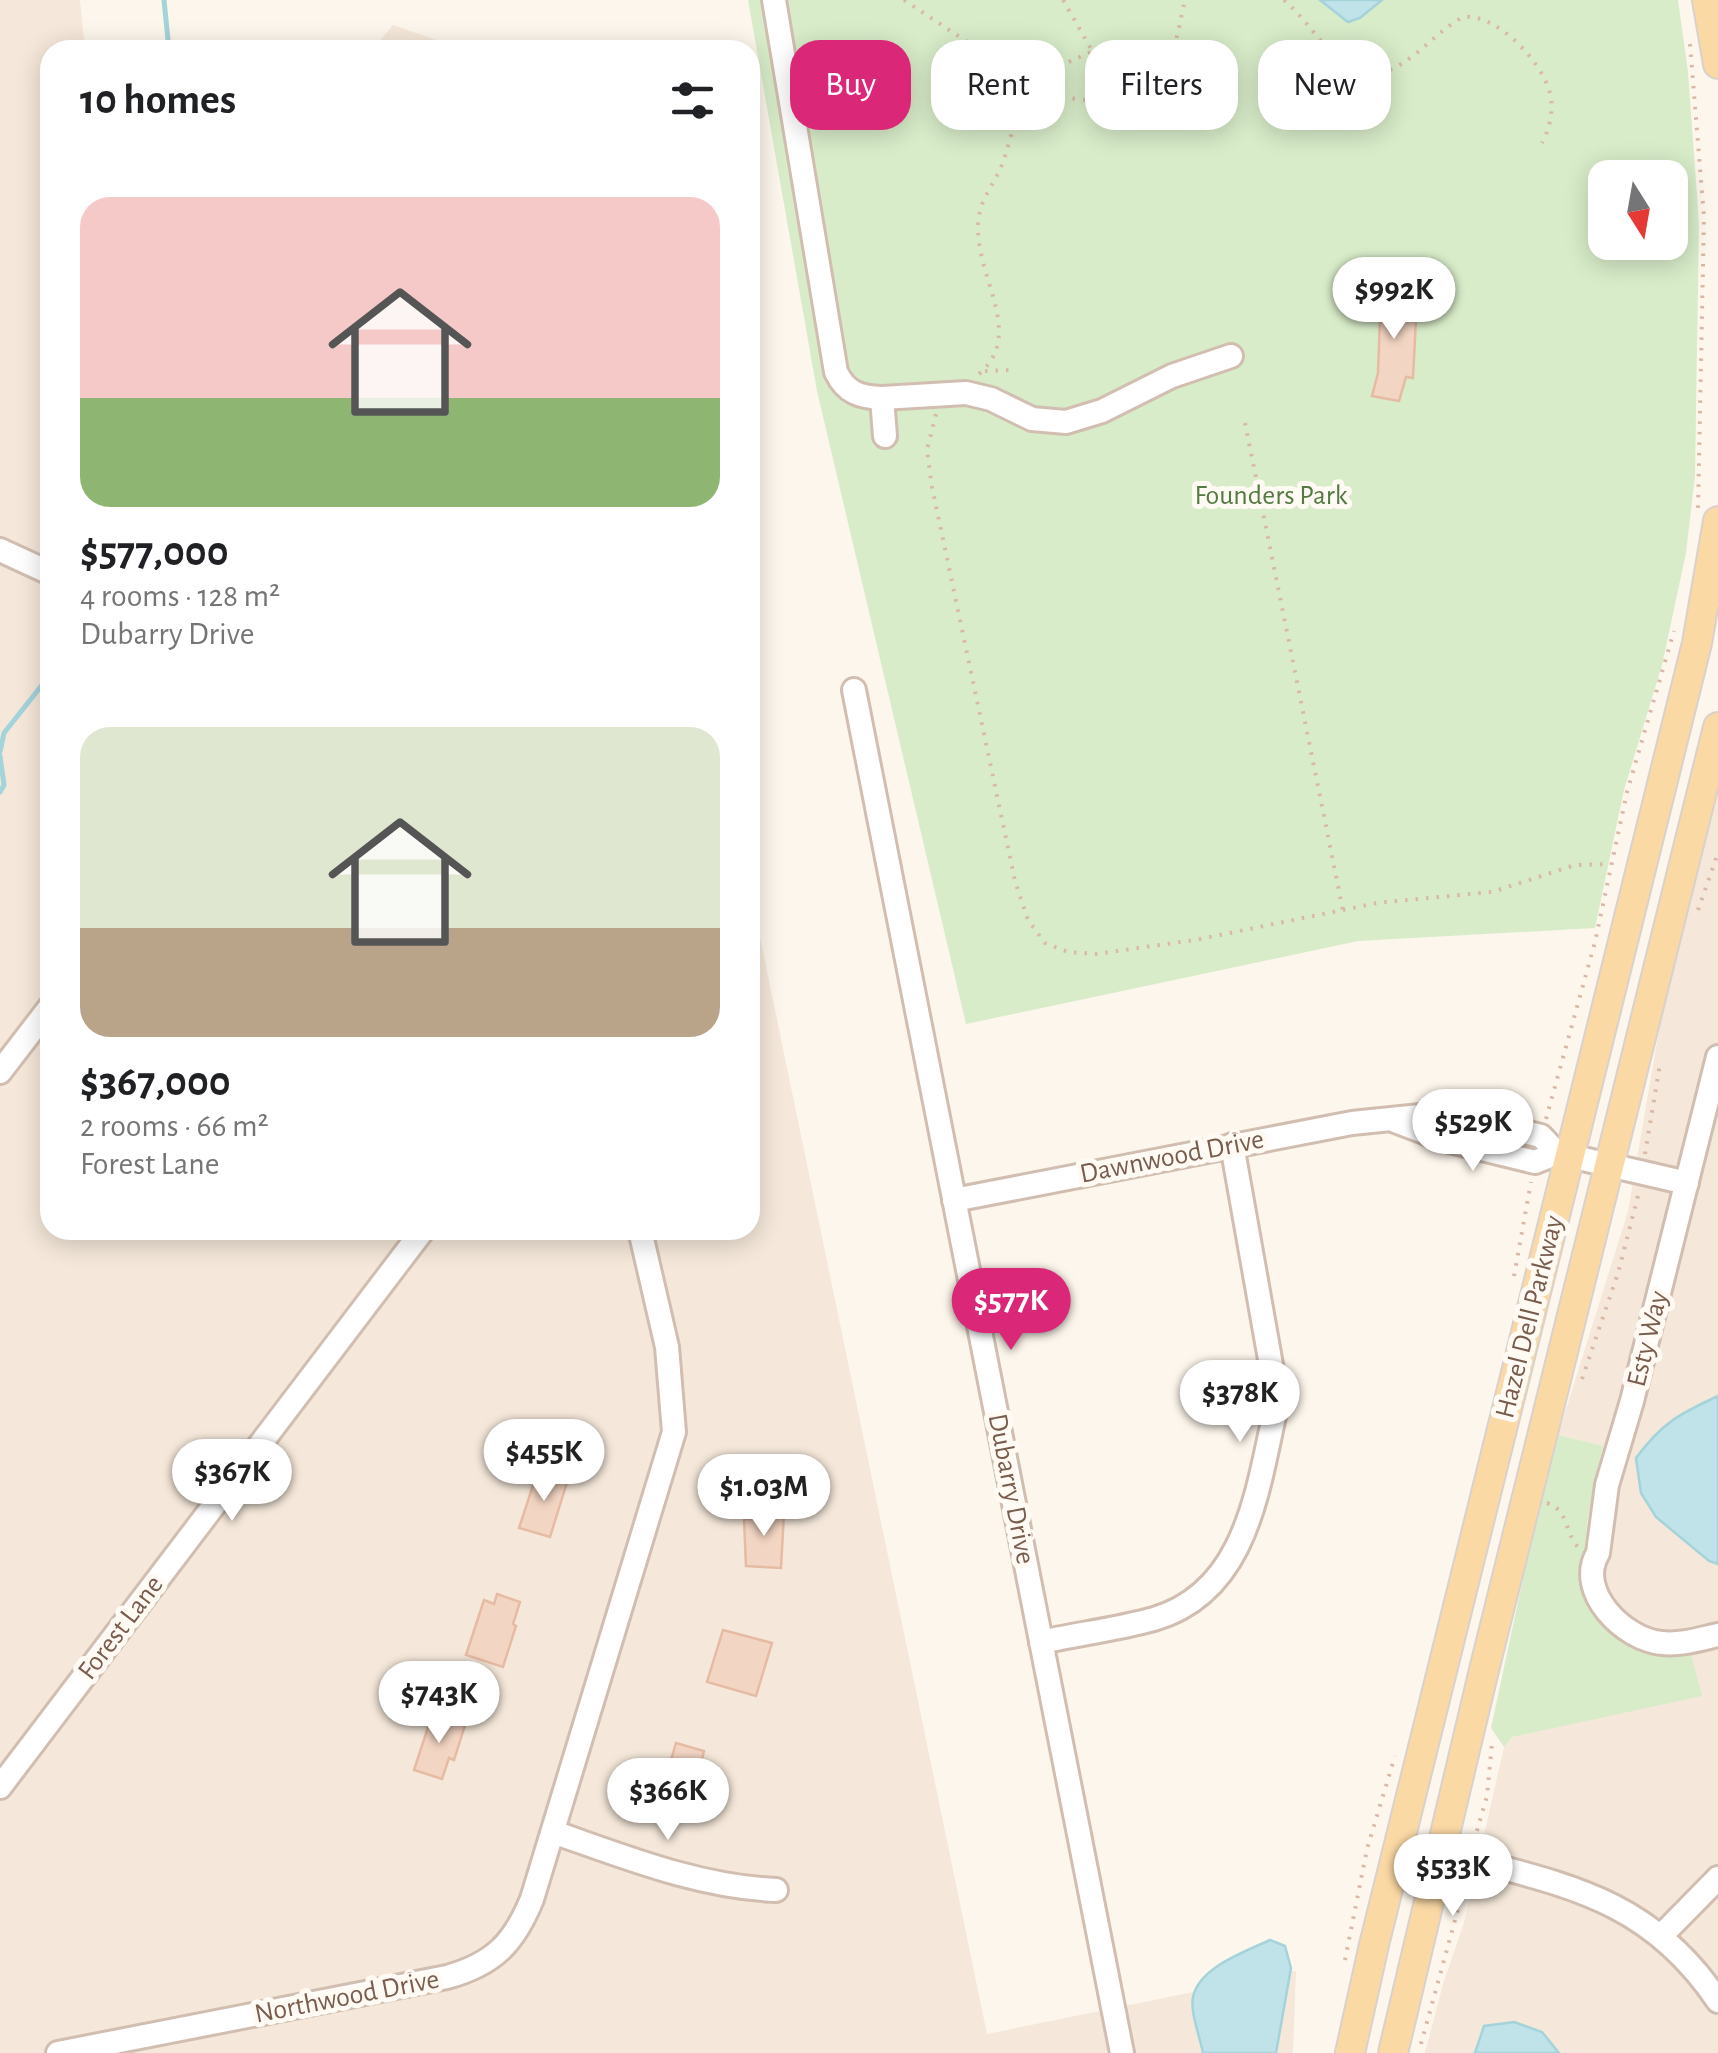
<!DOCTYPE html>
<meta charset="utf-8">
<style>
:root{--surface:#fff;--page:#f2f2f2;--text:#202124;--muted:#757577;--accent:#db2777}
body{margin:0;font-family:"Alegreya Sans",sans-serif;background:var(--page);color:var(--text);height:100vh;display:flex;flex-direction:column;font-size:38px;white-space:nowrap}
*{box-sizing:border-box;margin:0}
p{font-size:32px;color:var(--muted)}
.icon{flex:none;width:55px;height:55px;fill:none;stroke:currentColor;stroke-width:2;stroke-linecap:round;stroke-linejoin:round}
.map{position:relative;flex:1;overflow:hidden}
.drawer{position:absolute;left:40px;top:40px;width:720px;height:1200px;display:flex;flex-direction:column;background:var(--surface);border-radius:30px;box-shadow:0 5px 25px #0003}
.drawer>*{flex:none}
.hud{position:absolute;left:790px;top:40px;width:778px;height:90px;display:flex;gap:20px}
.needle{width:65px;rotate:169deg}
.controls{position:absolute;left:1588px;top:160px;display:grid;gap:20px}
.controls a{display:grid;place-items:center;width:100px;height:100px;border-radius:20px;background:var(--surface);box-shadow:0 5px 25px #0003;font-size:50px}
.price{position:absolute;translate:-50% -85px;padding:0 22px;border-radius:35px;background:#fff;color:#222;font-size:32px;line-height:65px;filter:drop-shadow(0 2px 5px #0008)}
.price::after{content:'';position:absolute;left:50%;top:60px;width:30px;height:22px;margin-left:-15px;background:inherit;clip-path:polygon(0 0,100% 0,50% 100%)}
.price.on{background:var(--accent);color:#fff}
ul{padding:0;list-style:none}
li{display:grid;align-content:center;gap:20px;height:530px;padding:0 40px}
li span{display:grid;place-items:center;height:310px;border-radius:30px;color:#555}
li>.icon{margin-inline-start:auto}
span .icon{width:180px;height:180px;fill:#fffc;stroke-width:1}
li b{font-size:42px}
h2{display:flex;justify-content:space-between;align-items:center;height:120px;padding:0 40px;font-size:42px}
.chip{padding:0 35px;border-radius:30px;background:var(--surface);box-shadow:0 5px 25px #0003;font-size:35px;line-height:90px}
.chip.on{background:var(--accent);color:#fff}
.map>svg:first-child{display:block}
.residential{fill:#f5e8da}
.green{fill:#d8ecc9;fill-rule:evenodd}
.water{fill:#bfe3e8;stroke:#a5d3da;stroke-width:2.5}
.lines{fill:none;stroke-linecap:round;stroke-linejoin:round}
.stream{stroke:#a5d3da;stroke-width:5}
.building{fill:#f3d5c3;stroke:#e6bba3;stroke-width:2.5}
.minor-casing{stroke:#d1beb0;stroke-width:28}
.major-casing{stroke:#dad1cd;stroke-width:32}
.path{stroke:#d9b8a5;stroke-width:4;stroke-dasharray:2.5 8;stroke-linecap:butt}
.minor{stroke:#fff;stroke-width:22}
.major{stroke:#fbd9a5;stroke-width:28}
.labels{text-anchor:middle;dominant-baseline:central;stroke-width:10;stroke-linejoin:round;paint-order:stroke}
.park-label{font-size:28px;fill:#537a41;stroke:#fffaf3}
.street-label{font-size:28px;fill:#7a5c4d;stroke:#fffaf3}
</style>
<div class="map">
<svg width="1718" height="2053" viewBox="0 0 1718 2053">
<rect width="100%" height="100%" fill="#fdf6ec"/>
<g class="residential">
<polygon points="0,0 80,0 85,50 50,50 50,1230 750,1230 750,889 987,2034 1296,1971 1293,2053 0,2053"/>
<polygon points="393,25 465,50 372,50"/>
<polygon points="1718,794 1718,2053 1425,2053 1443,1984 1464,1923 1504,1747 1511,1737 1701,1695 1690,1654 1639,1650 1597,1619 1588,1594 1583,1560 1593,1487 1602,1446 1558,1435 1628,1211 1664,1001"/>
</g>
<g class="green">
<path d="M748,0H1678L1688,72L1699,223L1695,476L1686,553L1662,665L1624,790L1595,928L1358,941L966,1024L817,391ZM1605,178H1670V242H1605Z"/>
<path d="M1558,1435L1603,1446C1593,1485 1569,1589 1599,1620C1608,1630 1625,1642 1637,1648C1651,1655 1675,1653 1691,1654L1702,1696L1512,1737L1504,1747L1491,1728L1527,1560Z"/>
</g>
<g class="water">
<polygon points="1320,0 1382,0 1360,18 1348,22"/>
<path d="M1718,1396V1564L1709,1561L1656,1517L1641,1493L1636,1458C1662,1423 1679,1414 1718,1396Z"/>
<path d="M1270,1940L1285,1946L1291,1968L1276,2053H1203C1200,2037 1190,2012 1193,1997C1199,1967 1247,1951 1270,1940Z"/>
<polygon points="1514,2022 1542,2032 1559,2053 1475,2053 1484,2026"/>
</g>
<g class="lines">
<g class="stream">
<polyline points="164,0 169,50"/>
<polyline points="0,752 4,733 50,675"/>
<polyline points="0,756 4,785 0,792"/>
</g>
</g>
<g class="building">
<polygon points="1403,282 1408,320 1416,319 1413,378 1406,377 1399,401 1372,396 1378,373 1380,318 1376,285"/>
<polygon points="538,1470 568,1479 550,1537 519,1528"/>
<polygon points="750,1511 784,1513 781,1568 746,1566 744,1519 750,1519"/>
<polygon points="497,1594 520,1602 513,1624 516,1626 503,1667 466,1655 484,1600 494,1604"/>
<polygon points="723,1630 772,1643 756,1696 707,1682"/>
<polygon points="432,1715 465,1725 454,1760 449,1758 442,1779 414,1770"/>
<polygon points="676,1743 704,1751 691,1803 656,1794 663,1768 668,1770"/>
</g>
<g class="lines">
<g class="minor-casing">
<g id="minor">
<path d="M774,0L836,372C846,393 860,397 882,398L885,436"/>
<polyline points="882,398 966,393 991,399 1032,419 1066,422 1102,411 1172,376 1231,356"/>
<polyline points="0,550 50,573"/>
<polyline points="854,690 1122,2053"/>
<path d="M1718,1057L1632,1401L1607,1485L1598,1553C1575,1591 1624,1640 1662,1643C1681,1645 1700,1639 1718,1635"/>
<polyline points="0,1072 50,1007"/>
<polyline points="1395,1121 1445,1140 1535,1162 1557,1153"/>
<polyline points="954,1200 1352,1123 1430,1115 1451,1114 1541,1136 1557,1153 1687,1183"/>
<path d="M1041,1642C1078,1634 1118,1629 1154,1619C1246,1592 1257,1492 1275,1412L1276,1393L1232,1145"/>
<polyline points="0,1787 423,1230"/>
<path d="M553,1832C625,1857 699,1887 776,1890"/>
<path d="M1440,1851C1555,1884 1645,1892 1718,2001"/>
<polyline points="1661,1936 1718,1878"/>
<path d="M58,2053L447,1977C494,1964 514,1943 532,1899L674,1432L667,1347L640,1230"/>
</g>
</g>
<g class="major-casing">
<g id="major">
<polyline points="1707,0 1718,64"/>
<polyline points="1350,2053 1374,1945 1697,643 1718,521"/>
<polyline points="1393,2053 1484,1670 1718,727"/>
</g>
</g>
<g class="path">
<polyline points="904,0 993,59 1031,103"/>
<polyline points="1063,0 1121,101"/>
<path d="M1284,0C1328,38 1348,107 1414,55C1431,42 1445,26 1464,17C1497,14 1540,60 1549,90C1555,107 1550,128 1542,143"/>
<polyline points="1690,44 1704,217 1698,509"/>
<polyline points="996,59 1064,64 1093,51"/>
<polyline points="953,105 986,105 1016,120"/>
<polyline points="985,371 1010,370"/>
<path d="M979,374C1028,332 970,272 979,216C982,197 994,184 1001,167C1007,153 1010,137 1015,123C1040,57 1125,149 1169,59C1178,41 1180,19 1185,0"/>
<polyline points="936,414 927,450 932,487 1015,881 1028,920 1045,943 1068,952 1096,954 1195,940 1377,903 1492,892 1575,865 1610,864"/>
<polyline points="1245,423 1343,911"/>
<polyline points="1698,910 1718,853"/>
<polyline points="1546,1119 1595,942 1627,792 1674,631"/>
<polyline points="1645,1154 1660,1064"/>
<polyline points="1514,1276 1531,1182"/>
<polyline points="1582,1379 1618,1273 1639,1192"/>
<path d="M1547,1503C1570,1510 1564,1535 1580,1549"/>
<polyline points="1474,1841 1487,1796 1492,1743"/>
<polyline points="1345,1960 1367,1849 1395,1756"/>
<polyline points="1421,2044 1466,1880"/>
</g>
<use href="#minor" class="minor"/>
<use href="#major" class="major"/>
</g>
<g class="labels">
<g class="park-label">
<text x="1271" y="496">Founders Park</text>
</g>
<g class="street-label">
<text transform="translate(1172 1157) rotate(-11)">Dawnwood Drive</text>
<text transform="translate(1530 1317) rotate(-76)">Hazel Dell Parkway</text>
<text transform="translate(1648 1339) rotate(-76)">Esty Way</text>
<text transform="translate(1011 1489) rotate(79)">Dubarry Drive</text>
<text transform="translate(121 1628) rotate(-53)">Forest Lane</text>
<text transform="translate(347 1997) rotate(-11)">Northwood Drive</text>
</g>
</g>
</svg>
<div class="controls">
<a><svg class="needle" viewBox="-14 -14 28 28"><path d="M0-13l5 13h-10z" fill="#e53935"/><path d="M0 13l5-13h-10z" fill="#757577"/></svg></a>
</div>
<b class="price" style="left:1394px;top:342px">$992K</b>
<b class="price" style="left:1473px;top:1174px">$529K</b>
<b class="price on" style="left:1011px;top:1353px">$577K</b>
<b class="price" style="left:1240px;top:1445px">$378K</b>
<b class="price" style="left:544px;top:1504px">$455K</b>
<b class="price" style="left:232px;top:1524px">$367K</b>
<b class="price" style="left:764px;top:1539px">$1.03M</b>
<b class="price" style="left:439px;top:1746px">$743K</b>
<b class="price" style="left:668px;top:1843px">$366K</b>
<b class="price" style="left:1453px;top:1919px">$533K</b>
<div class="hud">
<a class="chip on">Buy</a>
<a class="chip">Rent</a>
<a class="chip">Filters</a>
<a class="chip">New</a>
</div>
<section class="drawer">
<h2>10 homes<svg class="icon" aria-label="filters" viewBox="0 0 24 24"><path d="M4 7h16M4 17h16"/><circle cx="9" cy="7" r="2"/><circle cx="15" cy="17" r="2"/></svg></h2>
<ul>
<li><span style="background:linear-gradient(#f6c9c9 65%,#8fb573 0)"><svg class="icon" aria-label="home" viewBox="0 0 24 24"><path d="M3 11l9-7 9 7M6 9v11h12V9"/></svg></span><div><b>$577,000</b><p>4 rooms · 128 m²</p><p>Dubarry Drive</p></div></li>
<li><span style="background:linear-gradient(#dfe7d0 65%,#b9a48a 0)"><svg class="icon" aria-label="home" viewBox="0 0 24 24"><path d="M3 11l9-7 9 7M6 9v11h12V9"/></svg></span><div><b>$367,000</b><p>2 rooms · 66 m²</p><p>Forest Lane</p></div></li>
</ul>
</section>
</div>
